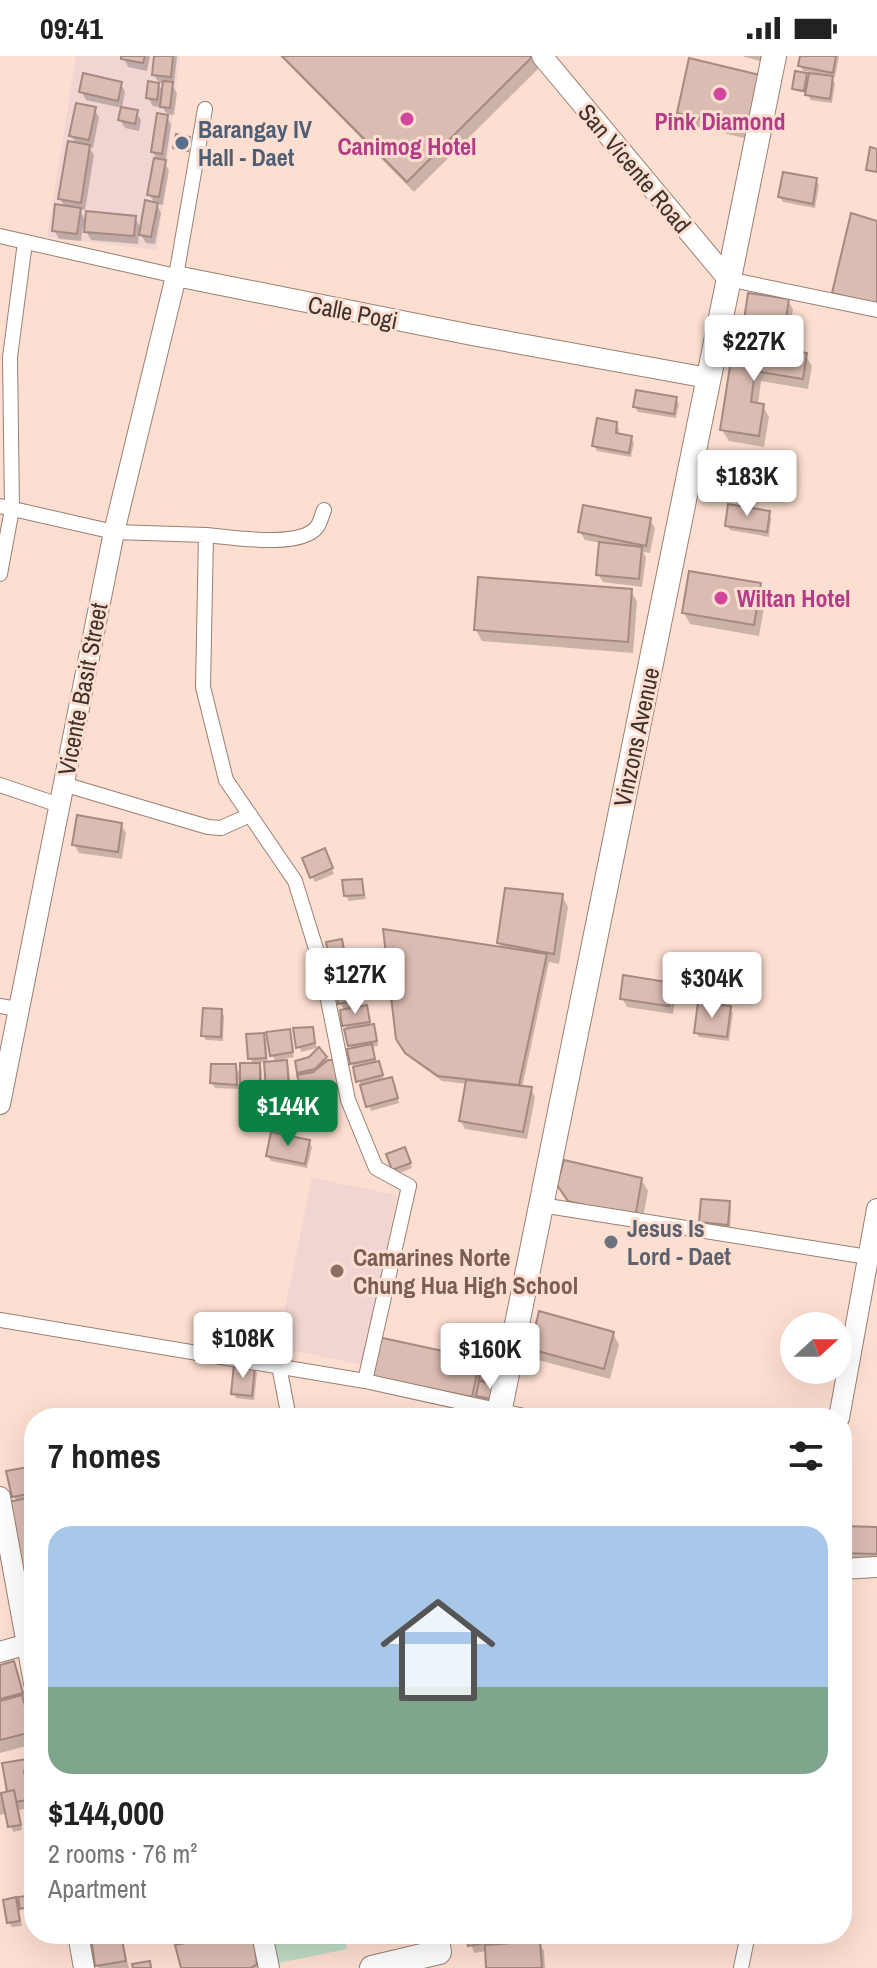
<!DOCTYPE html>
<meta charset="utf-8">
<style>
:root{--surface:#fff;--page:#f6f6f6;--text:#222;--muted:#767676;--line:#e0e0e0;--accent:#0b8043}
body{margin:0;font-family:"Archivo Narrow",sans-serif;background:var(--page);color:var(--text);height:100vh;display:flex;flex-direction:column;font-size:30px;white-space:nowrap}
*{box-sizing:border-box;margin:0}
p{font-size:26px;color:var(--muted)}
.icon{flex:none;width:44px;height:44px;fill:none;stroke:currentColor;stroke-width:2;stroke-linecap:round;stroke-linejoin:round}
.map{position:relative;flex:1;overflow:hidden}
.drawer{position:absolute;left:24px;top:1352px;width:828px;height:536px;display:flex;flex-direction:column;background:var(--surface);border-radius:32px;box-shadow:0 8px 32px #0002}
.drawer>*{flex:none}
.needle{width:52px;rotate:69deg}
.tools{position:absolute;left:780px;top:1256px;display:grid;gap:16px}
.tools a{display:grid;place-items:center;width:72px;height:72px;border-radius:50%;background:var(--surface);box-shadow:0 8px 32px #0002;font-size:40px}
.price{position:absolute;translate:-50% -68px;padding:0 18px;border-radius:8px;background:#fff;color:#222;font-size:26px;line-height:52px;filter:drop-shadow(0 2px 4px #0008)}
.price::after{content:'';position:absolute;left:50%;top:48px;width:24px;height:18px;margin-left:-12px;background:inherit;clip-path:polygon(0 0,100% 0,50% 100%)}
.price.active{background:var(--accent);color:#fff}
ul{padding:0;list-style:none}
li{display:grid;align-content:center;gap:16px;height:424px;padding:0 24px}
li+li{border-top:2px solid var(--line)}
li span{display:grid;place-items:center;height:248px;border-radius:24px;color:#555}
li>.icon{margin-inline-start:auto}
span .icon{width:144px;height:144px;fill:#fffc;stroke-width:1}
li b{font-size:34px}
h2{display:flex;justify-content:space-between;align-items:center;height:96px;padding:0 24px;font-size:34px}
.status{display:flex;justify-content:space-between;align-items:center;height:56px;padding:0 40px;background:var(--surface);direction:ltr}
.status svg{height:22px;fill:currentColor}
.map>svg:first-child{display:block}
.education{fill:#f0d5d2}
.green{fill:#c0dbc5}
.shadow{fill:#0003;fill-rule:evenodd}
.building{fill:#dbbcb2;stroke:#a68980;stroke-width:2}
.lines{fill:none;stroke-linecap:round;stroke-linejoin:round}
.street-casing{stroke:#997f72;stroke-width:16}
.secondary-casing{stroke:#997f72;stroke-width:22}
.primary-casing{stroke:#997f72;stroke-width:26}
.street{stroke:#fff;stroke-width:14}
.secondary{stroke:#fff;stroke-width:20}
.primary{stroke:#fff;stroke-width:24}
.hotel-dot{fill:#d1479c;stroke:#fddfd1;stroke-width:3}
.service-dot{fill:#5c6f8a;stroke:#fddfd1;stroke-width:3}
.worship-dot{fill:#6b7280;stroke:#fddfd1;stroke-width:3}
.education-dot{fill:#8d6e63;stroke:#fddfd1;stroke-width:3}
.labels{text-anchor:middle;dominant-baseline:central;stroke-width:6;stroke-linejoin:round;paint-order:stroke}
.hotel-label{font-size:24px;font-weight:bold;fill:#b23c85;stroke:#fddfd1}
.service-label{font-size:24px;font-weight:bold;fill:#4e5e75;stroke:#fddfd1;text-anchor:start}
.street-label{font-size:24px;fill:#3e322d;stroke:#fddfd1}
.worship-label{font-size:24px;font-weight:bold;fill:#5b616d;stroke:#fddfd1;text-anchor:start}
.education-label{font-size:24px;font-weight:bold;fill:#785e54;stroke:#fddfd1;text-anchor:start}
</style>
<div class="status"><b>09:41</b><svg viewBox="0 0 49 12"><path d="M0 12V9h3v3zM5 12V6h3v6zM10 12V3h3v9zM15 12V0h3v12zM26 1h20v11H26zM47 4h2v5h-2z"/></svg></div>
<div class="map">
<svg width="877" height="1912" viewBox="0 0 877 1912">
<rect width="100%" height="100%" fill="#fddfd1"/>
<g class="education">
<polygon points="76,0 180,0 157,194 47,181"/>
<polygon points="312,1122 397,1139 363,1309 277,1291"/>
</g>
<polygon class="green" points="272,1878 344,1878 347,1893 278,1907"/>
<g class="shadow">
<polygon points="123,0 150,0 147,15 128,11"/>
<polygon points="156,0 177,0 174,29 172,29 177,37 174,59 167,58 163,52 153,50 148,42 158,28 164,38 165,28 159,27 154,19"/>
<polygon points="280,0 538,0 543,8 414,136"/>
<polygon points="742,0 772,0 770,8"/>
<path d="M802,0H839L835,21L830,20L835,27L832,47L810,44L808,37L795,35L806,19L800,10ZM804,15L811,16L809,25Z"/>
<polygon points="691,4 757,85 685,68 679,57"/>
<polygon points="121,28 125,36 122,52 86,44 81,35"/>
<polygon points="94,53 99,61 93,92 89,91 94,99 85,154 79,153 87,167 135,162 142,174 155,148 150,139 156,102 153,95 167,61 171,69 165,108 169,114 163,149 156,147 161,157 155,188 146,187 139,175 138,188 91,184 83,170 81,185 59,183 54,174 66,152 60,143 77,89 71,80"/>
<polygon points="136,56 141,64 139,75 125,72 120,64"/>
<polygon points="816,124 819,129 815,152 783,146 780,141"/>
<polygon points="788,245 793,253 787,291 749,285 744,277"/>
<polygon points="735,287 805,299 812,310 808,333 761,325 758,349 763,350 769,361 764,391 729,385 722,374"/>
<polygon points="676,343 679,348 676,362 638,356 635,351"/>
<polygon points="616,368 619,373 618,379 631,382 634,387 631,401 597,395 594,390"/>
<polygon points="768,456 771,462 769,481 730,474 727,469"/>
<polygon points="650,464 655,472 650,497 643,496 646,501 642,531 603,526 598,518 601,487 585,484 580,476"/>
<polygon points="759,529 766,540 759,580 690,568 684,557"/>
<polygon points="631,535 637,546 633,597 482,585 476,574"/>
<polygon points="121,768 126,777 122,803 79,797 74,788"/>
<polygon points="327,800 334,818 315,826 312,821"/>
<polygon points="361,825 366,843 349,845 346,840"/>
<polygon points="562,840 568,851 559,908 549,906 522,1032 531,1033 535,1041 527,1083 465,1073 461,1065 468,1028 442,1025 410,1002 398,982 503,894 499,887"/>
<polygon points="341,885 346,903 354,902 357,907 359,922 353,923 361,952 366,951 371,970 376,975 378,990 372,991 377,1007 381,1012 384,1025 391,1023 394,1028 399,1047 371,1055 352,1007 352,994 342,955 345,955 340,947 338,925 331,901"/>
<polygon points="671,928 676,937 673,958 627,951 622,942"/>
<polygon points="730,952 733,957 729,985 699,981 696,976"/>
<polygon points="221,955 224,960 223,985 206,984 203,979"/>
<polygon points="312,973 317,992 301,996 295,974"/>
<polygon points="289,975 294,1001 284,1003 289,1011 291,1040 297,1038 303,1059 293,1063 281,1060 278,1055 278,1038 271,1038 268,1033 266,1006 258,1007 262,1014 262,1034 245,1035 238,1023 239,1033 215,1032 212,1027 235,1010 242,1021 254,1009 250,1002 263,979 266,984 268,1008 276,1007 272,999"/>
<polygon points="325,1002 342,1033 307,1042 299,1016"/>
<polygon points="309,1086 312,1091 307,1112 271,1105 268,1100"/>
<polygon points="407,1098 412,1112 397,1118 394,1113"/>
<polygon points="641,1123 648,1135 641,1173 576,1156 566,1141"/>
<polygon points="729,1147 731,1152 730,1173 704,1171 701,1166"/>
<polygon points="613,1277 619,1289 610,1323 538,1304 532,1292"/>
<polygon points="479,1305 483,1312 505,1317 503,1349 372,1319"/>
<polygon points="254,1312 257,1317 254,1344 236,1342 234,1337"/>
<polygon points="34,1412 34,1569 31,1565 17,1446 14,1440"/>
<polygon points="842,1472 877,1473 877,1506 842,1505"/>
<polygon points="13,1608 18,1616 26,1645 24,1646 34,1677 34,1688 0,1697 0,1611"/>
<polygon points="34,1706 34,1722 28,1723 28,1727 34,1726 34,1751 18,1754 22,1774 13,1776 7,1757 0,1759 0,1735 2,1739 9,1737 5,1709"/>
<polygon points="15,1844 22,1870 12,1871 9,1866"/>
<polygon points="124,1878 150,1878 127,1883"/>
<polygon points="194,1878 226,1878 227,1881 233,1878 256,1878 261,1912 183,1912 198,1887"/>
<polygon points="468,1878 517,1878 518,1889 539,1887 544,1895 545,1912 488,1912 487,1895 474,1897"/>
<polygon points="120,1879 129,1912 99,1912 97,1909"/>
</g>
<g class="building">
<polygon points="121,0 145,0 143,7 121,3"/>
<polygon points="154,0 173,0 171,21 152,19"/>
<polygon points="282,0 533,0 407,126"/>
<polygon points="800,0 836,0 833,17 798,10"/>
<polygon points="689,2 764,20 751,75 677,57"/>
<polygon points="795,15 807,17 804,35 792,33"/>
<polygon points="83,17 122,26 118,45 79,36"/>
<polygon points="809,17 833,20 830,43 805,39"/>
<polygon points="148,25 159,27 157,44 146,42"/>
<polygon points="163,25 173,26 170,52 160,51"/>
<polygon points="76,47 96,51 89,84 69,80"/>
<polygon points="121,51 138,54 135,68 118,64"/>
<polygon points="157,57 168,59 162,98 151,96"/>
<polygon points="176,78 190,81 188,95 173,92"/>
<polygon points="68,85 90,89 81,147 58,143"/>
<polygon points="870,91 877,93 877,116 866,114"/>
<polygon points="154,102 166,104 159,141 147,139"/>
<polygon points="783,116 817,122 813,148 778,141"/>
<polygon points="145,144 158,147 151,181 139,179"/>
<polygon points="55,148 81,152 77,178 52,175"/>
<polygon points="86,155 136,160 134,180 84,176"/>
<polygon points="851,157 877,165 877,248 832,237"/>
<polygon points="748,237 789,243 783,283 742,277"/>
<polygon points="734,285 807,297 803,323 755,315 751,346 764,348 759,380 720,374"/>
<polygon points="636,334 677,341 674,358 633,351"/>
<polygon points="597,362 617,366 616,377 632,380 629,397 592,390"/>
<polygon points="728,448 770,455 767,476 725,470"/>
<polygon points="583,449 651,462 646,490 578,476"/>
<polygon points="599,486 642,491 639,523 596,519"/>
<polygon points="689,515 761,527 754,569 682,557"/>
<polygon points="478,521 632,533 628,586 474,574"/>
<polygon points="77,759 122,767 118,796 72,789"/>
<polygon points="325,792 333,812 310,822 302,802"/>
<polygon points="362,823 364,839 344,840 342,824"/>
<polygon points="505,832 563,838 554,898 497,887"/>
<polygon points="383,873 547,898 519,1029 438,1020 405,997 396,983"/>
<polygon points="342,883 345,899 329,902 326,886"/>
<polygon points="355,900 358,917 333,921 330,904"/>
<polygon points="623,919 673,927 669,950 620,943"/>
<polygon points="354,920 359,944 338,948 334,923"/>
<polygon points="698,946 731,950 727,981 694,977"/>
<polygon points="367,949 370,966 342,970 340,954"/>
<polygon points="203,952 222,953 221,981 201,980"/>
<polygon points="374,968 377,985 348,990 344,973"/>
<polygon points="313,971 315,987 296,992 293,972"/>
<polygon points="290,973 293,996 270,1000 266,976"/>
<polygon points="264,977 266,1002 248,1003 246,978"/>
<polygon points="372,988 375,1003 350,1008 347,993"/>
<polygon points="319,991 327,1001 315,1013 297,1017 295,1005 309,1001"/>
<polygon points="287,1004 289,1032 266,1034 264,1006"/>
<polygon points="328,1004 335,1004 341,1028 303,1038 297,1019 313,1016"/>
<polygon points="379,1005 383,1019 356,1026 353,1011"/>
<rect x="240" y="1007" width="20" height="23"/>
<polygon points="211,1008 236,1008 237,1029 210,1027"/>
<polygon points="392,1021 398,1042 366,1051 360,1029"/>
<polygon points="466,1024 532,1031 523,1076 459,1065"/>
<polygon points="298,1036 301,1053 290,1058 276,1055 275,1037 287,1039"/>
<polygon points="271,1076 310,1084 305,1108 266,1100"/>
<polygon points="405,1091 411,1107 392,1114 386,1098"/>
<polygon points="564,1104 642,1122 635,1162 568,1145 557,1129"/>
<polygon points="701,1143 730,1145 728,1169 699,1166"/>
<polygon points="539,1255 614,1276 604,1313 530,1293"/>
<polygon points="378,1281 480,1303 472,1341 370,1320"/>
<polygon points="234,1308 255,1310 252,1340 231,1338"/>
<polygon points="482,1310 507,1315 504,1329 479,1324"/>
<polygon points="479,1325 503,1330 501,1345 476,1340"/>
<polygon points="34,1410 34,1437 12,1441 6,1415"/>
<polygon points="34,1441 34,1565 29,1565 7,1446"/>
<polygon points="842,1470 877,1471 877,1498 842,1497"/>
<polygon points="14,1605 23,1637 0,1643 0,1609"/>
<polygon points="22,1639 32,1676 0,1684 0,1645"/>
<polygon points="34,1702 34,1714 24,1715 26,1726 34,1724 34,1743 9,1747 2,1707"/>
<polygon points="14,1734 21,1769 8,1771 1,1737"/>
<polygon points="34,1793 34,1842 31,1842 26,1794"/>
<polygon points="26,1840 28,1851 20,1853 18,1841"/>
<polygon points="16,1841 20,1865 7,1867 3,1844"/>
<polygon points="121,1878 126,1905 95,1910 91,1882"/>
<polygon points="231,1878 253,1878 257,1908 251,1912 181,1912 175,1889"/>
<polygon points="466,1878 515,1878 515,1882 468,1890"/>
<polygon points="540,1885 542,1912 486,1912 485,1889"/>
<polygon points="150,1905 151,1912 133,1912 132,1908"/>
</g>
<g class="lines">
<g class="street-casing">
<g id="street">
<polyline points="0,180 176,220 205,53"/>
<polyline points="728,223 877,254"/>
<polyline points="0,450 114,476 206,479 203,631 226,724 295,825 321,909 348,1044 376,1112 409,1130 365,1325"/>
<path d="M206,479C231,481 300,493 317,471C320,467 322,459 324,454"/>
<polyline points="0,518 12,453 10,301 25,186"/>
<polyline points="63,728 208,771 221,772 250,759"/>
<polyline points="0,729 59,749"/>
<polyline points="0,950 17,953"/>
<polyline points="541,1149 868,1201"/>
<polyline points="0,1264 365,1325 533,1362"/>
<polyline points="279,1310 289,1362"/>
<polyline points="741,1912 748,1878"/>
</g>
</g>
<g class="secondary-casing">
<g id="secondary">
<polyline points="542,0 728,223"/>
<polyline points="0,1048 114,476 176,220 472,279 708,322"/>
<polyline points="839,1362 877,1153"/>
<polyline points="0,1441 34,1627"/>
<polyline points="842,1513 877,1511"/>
<polyline points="0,1596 34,1586"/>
<polyline points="78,1878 84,1912"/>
<polyline points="262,1878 269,1912"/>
</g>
</g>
<g class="primary-casing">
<g id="primary">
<polyline points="498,1362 774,0"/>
<polyline points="372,1912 439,1896 436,1878"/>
</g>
</g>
<use href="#street" class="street"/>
<use href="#secondary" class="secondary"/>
<use href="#primary" class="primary"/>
</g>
<g class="hotel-dot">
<circle cx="720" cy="38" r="8"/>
<circle cx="407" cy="63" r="8"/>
<circle cx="721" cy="542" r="8"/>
</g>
<circle class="service-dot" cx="182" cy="87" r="8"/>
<circle class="worship-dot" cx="611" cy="1186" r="8"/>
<circle class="education-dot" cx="337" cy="1215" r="8"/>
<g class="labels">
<g class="hotel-label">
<text x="720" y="65">Pink Diamond</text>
<text x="407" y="90">Canimog Hotel</text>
<text x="737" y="542" text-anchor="start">Wiltan Hotel</text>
</g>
<g class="service-label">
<text x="198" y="73">Barangay IV<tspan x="198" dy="28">Hall - Daet</tspan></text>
</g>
<g class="street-label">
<text transform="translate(635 112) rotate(50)">San Vicente Road</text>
<text transform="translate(353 256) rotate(11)">Calle Pogi</text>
<text transform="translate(82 633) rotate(-79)">Vicente Basit Street</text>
<text transform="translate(636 681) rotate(-78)">Vinzons Avenue</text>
</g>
<g class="worship-label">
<text x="627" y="1172">Jesus Is<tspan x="627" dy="28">Lord - Daet</tspan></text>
</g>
<g class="education-label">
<text x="353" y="1201">Camarines Norte<tspan x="353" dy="28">Chung Hua High School</tspan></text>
</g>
</g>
</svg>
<div class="tools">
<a><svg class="needle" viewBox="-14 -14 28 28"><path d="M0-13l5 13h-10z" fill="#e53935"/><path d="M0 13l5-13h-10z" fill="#767676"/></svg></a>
</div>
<b class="price" style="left:754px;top:327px">$227K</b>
<b class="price" style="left:747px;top:462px">$183K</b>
<b class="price" style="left:355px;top:960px">$127K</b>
<b class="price" style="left:712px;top:964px">$304K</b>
<b class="price active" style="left:288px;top:1092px">$144K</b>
<b class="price" style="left:243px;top:1324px">$108K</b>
<b class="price" style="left:490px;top:1335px">$160K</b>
<section class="drawer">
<h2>7 homes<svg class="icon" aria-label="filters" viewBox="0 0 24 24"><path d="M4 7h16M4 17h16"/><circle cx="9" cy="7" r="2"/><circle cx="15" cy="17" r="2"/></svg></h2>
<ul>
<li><span style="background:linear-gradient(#a9c7e8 65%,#7fa58c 0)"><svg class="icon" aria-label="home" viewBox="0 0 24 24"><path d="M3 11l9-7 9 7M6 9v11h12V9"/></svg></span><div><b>$144,000</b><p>2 rooms · 76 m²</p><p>Apartment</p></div></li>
</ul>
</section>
</div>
